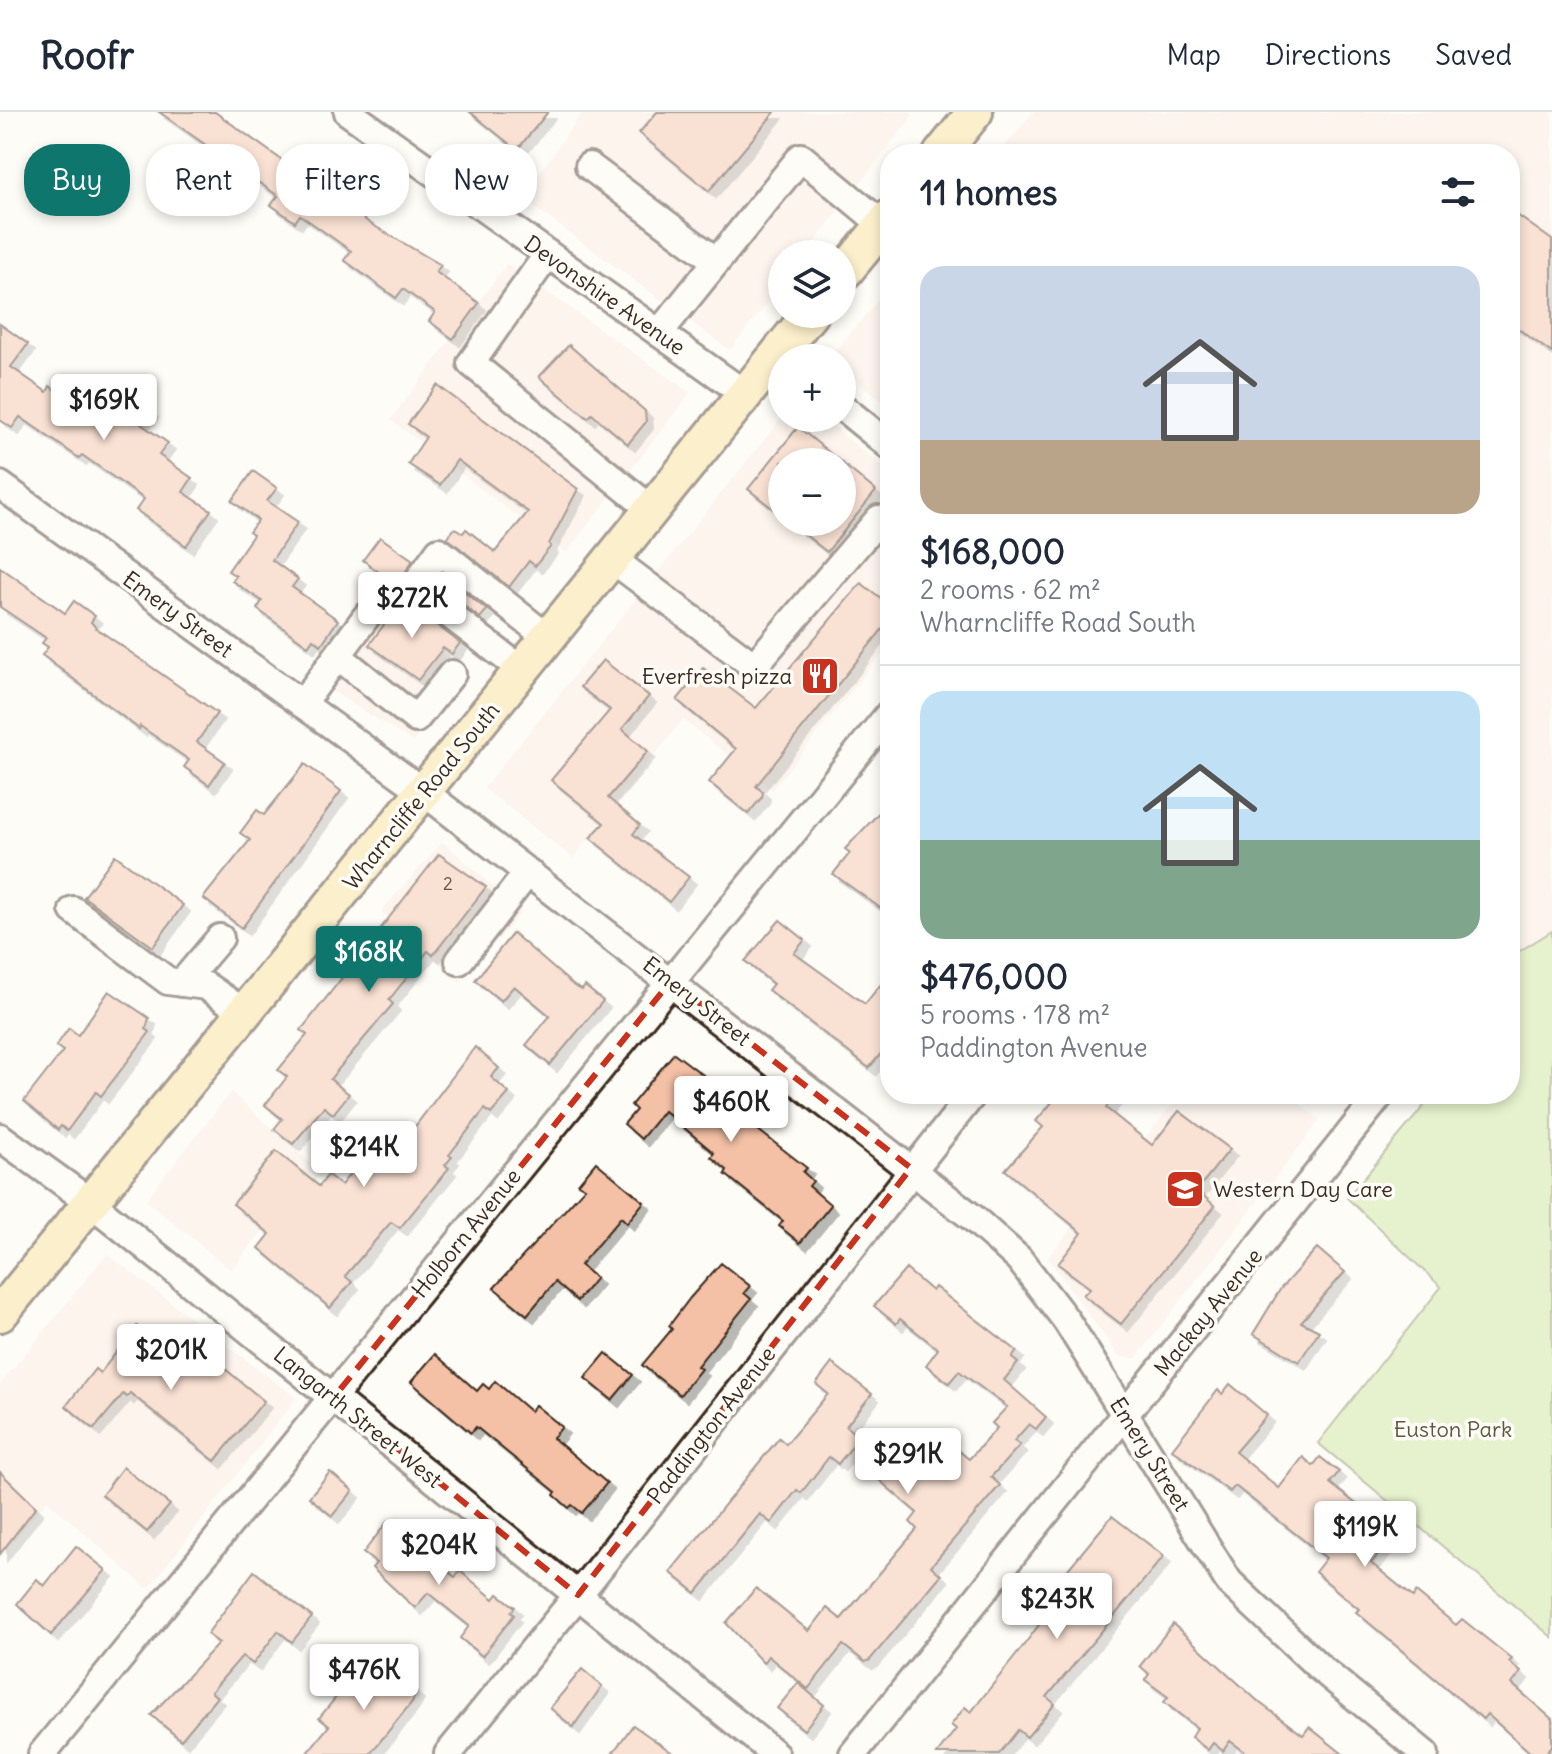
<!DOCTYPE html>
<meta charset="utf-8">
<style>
:root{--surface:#fff;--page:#f6f6f7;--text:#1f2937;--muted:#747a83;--line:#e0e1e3;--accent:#0f766e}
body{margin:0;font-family:Delius,sans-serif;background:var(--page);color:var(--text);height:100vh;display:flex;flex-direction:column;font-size:30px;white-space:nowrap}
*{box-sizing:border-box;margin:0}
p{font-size:26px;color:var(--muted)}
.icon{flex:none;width:44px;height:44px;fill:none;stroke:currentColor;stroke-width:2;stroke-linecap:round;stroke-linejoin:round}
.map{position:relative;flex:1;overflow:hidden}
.side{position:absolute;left:880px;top:32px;width:640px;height:960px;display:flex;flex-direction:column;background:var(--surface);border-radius:32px;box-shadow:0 4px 12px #0003}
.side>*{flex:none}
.hud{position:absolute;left:24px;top:32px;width:736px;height:72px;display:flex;gap:16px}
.tools{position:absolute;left:768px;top:128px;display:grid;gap:16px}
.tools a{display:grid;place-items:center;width:88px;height:88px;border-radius:50%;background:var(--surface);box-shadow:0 4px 12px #0003;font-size:40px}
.price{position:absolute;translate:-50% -68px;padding:0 18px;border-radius:8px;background:#fff;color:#222;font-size:26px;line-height:52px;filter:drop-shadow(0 2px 4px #0008)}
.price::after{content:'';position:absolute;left:50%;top:48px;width:24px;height:18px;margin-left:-12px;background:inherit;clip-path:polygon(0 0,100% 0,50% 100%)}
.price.on{background:var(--accent);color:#fff}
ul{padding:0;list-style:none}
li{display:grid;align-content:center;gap:16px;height:424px;padding:0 40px}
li+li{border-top:2px solid var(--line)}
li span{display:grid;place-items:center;height:248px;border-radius:24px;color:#555}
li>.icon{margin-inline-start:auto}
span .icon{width:144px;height:144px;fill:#fffc;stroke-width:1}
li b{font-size:34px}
h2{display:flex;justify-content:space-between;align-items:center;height:96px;padding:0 40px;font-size:34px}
.tag{padding:0 28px;border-radius:32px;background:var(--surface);box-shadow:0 4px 12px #0003;font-size:28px;line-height:72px}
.tag.on{background:var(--accent);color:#fff}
header{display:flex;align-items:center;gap:48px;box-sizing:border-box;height:112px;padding:0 40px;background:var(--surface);border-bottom:2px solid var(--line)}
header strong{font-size:38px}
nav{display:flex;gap:44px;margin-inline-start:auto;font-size:28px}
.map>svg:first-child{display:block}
.built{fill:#faeadf;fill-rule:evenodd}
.green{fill:#cae49a;stroke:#82875c;stroke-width:2}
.building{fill:#f4c0a6;stroke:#3b2a1e;stroke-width:2;filter:url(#shadow)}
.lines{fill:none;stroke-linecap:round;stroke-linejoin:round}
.minor-casing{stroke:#3b2a1e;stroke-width:32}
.major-casing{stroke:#3b2a1e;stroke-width:40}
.minor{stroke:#fdfcf7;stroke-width:26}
.major{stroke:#fbdf96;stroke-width:34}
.marked{fill:none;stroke:#c8321e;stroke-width:6;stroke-dasharray:16 10;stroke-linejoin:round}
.labels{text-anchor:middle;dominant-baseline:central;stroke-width:7;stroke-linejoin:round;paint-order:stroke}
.number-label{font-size:18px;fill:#695040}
.street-label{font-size:22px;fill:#3b2a1e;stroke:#fdfcf7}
.poi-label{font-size:22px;fill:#3b2a1e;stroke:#fdfcf7;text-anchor:end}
.park-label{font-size:22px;fill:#5f583d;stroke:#fdfcf7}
</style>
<header>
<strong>Roofr</strong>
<nav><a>Map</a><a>Directions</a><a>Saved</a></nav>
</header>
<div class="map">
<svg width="1552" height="1642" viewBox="0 0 1552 1642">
<defs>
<filter id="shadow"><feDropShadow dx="7" dy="7" stdDeviation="0" flood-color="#0004"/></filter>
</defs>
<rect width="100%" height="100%" fill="#fdfcf7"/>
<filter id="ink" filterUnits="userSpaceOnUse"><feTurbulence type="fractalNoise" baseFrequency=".0125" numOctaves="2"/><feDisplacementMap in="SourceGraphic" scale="16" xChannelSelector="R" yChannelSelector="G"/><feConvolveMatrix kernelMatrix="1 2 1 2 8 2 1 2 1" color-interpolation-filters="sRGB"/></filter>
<g filter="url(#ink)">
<g class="built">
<polygon points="583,0 909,0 913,3 805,142 782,142 782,171 730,238 522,86"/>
<polygon points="1033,0 1552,0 1552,819 1510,845 1510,42 999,42"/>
<polygon points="507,152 690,281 566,441 391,308"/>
<polygon points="890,174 890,295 842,257 842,246 833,243"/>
<path d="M782,306H823L890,362V531L772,678L683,607L573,746L484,676ZM782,350H842V410H782Z"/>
<polygon points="364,482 467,561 413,630 306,562"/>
<polygon points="443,730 522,800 460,870 381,799"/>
<polygon points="231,980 314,1055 231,1158 146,1088"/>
<polygon points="1181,982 1287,982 1320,1008 1136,1246 1119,1244 1048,1146"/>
<polygon points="107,1142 296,1286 148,1477 47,1388 0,1446 0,1273"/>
</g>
<polygon class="green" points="1552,819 1552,1525 1318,1331 1441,1175 1347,1086 1434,982 1510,982 1510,845"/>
<g class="building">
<polygon points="159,0 215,0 371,112 441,153 436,160 479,191 453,227 429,209 435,200 403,177 396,186 344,148 351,139 300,103 295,110 271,93 278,84"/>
<polygon points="470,0 548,0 517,38"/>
<polygon points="657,0 775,0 709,79 639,21"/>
<polygon points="1510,98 1552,128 1552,241 1510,211"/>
<polygon points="0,212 28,232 11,255 47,280 50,274 82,298 96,279 119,296 128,284 151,299 141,312 168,331 159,343 192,366 183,380 211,398 186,434 136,398 144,387 82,343 79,346 20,305 12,316 0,308"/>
<polygon points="569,233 645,299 646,310 628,332 592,302 588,306 539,265"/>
<polygon points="437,273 578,377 549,432 551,434 535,454 529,449 509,475 447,426 455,416 463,421 466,417 495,440 528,400 457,348 440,373 408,352 426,325 408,312"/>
<polygon points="798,315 841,350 782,350 782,404 748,377"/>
<polygon points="842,351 876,379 827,440 789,410 842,410"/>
<polygon points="253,359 277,376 267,389 298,410 272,448 298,467 292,475 338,508 321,533 313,527 308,534 257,497 262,489 232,469 236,464 228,459 253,423 249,420 258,408 232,389"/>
<polygon points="380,425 413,448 397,474 363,448"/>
<polygon points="0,455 65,501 74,489 95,504 91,510 96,516 217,601 197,630 225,650 209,673 184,655 189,648 140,614 139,617 42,543 48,535 42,531 46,526 0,495"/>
<polygon points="442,462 487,498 480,506 435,472"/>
<polygon points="861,471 890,493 890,508 756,674 763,680 762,685 748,702 709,670 736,637 677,588 703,556 756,596"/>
<polygon points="403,487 460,531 452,542 443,536 418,568 369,533"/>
<polygon points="603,548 649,584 622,617 648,639 608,686 640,713 633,722 689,765 669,790 590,726 604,711 551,668 610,598 580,575"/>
<polygon points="305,652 341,679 242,816 203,786 250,728 240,721 257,698 264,703"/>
<polygon points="890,689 890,803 833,762 850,741 845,737"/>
<polygon points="439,742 486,775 433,843 428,839 389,888 393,892 330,967 349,982 333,1002 324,995 293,1032 274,1017 282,1007 265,993 287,965 278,958 307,923 301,918"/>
<polygon points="115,743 183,793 153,835 84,785"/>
<polygon points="780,808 805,828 794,841 865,892 890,861 890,931 869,956 768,878 773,872 745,849"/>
<polygon points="513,821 574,874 582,878 585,874 603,889 550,953 526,933 550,904 514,874 501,889 475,868"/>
<polygon points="109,879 149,906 146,917 150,920 101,984 96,980 67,1019 61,1014 58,1018 24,989 63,939 56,934 69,916 78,923"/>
<polygon points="475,935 499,956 491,965 509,981 491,1002 485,997 449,1043 452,1045 445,1053 449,1056 400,1116 391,1110 345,1164 352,1170 330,1196 259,1136 270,1122 233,1092 276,1039 319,1074 328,1063 341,1073 367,1040 385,1054"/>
<polygon points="674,941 727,981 721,989 807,1056 803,1060 813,1069 809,1074 831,1093 800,1131 779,1114 783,1109 725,1062 727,1058 711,1045 714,1041 664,999 641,1027 624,1012 636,998 631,993"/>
<polygon points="1059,982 1117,982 1106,996 1152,1033 1179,999 1230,1037 1197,1078 1215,1094 1121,1212 1083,1183 1090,1176 1058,1152 1082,1121 1005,1058 1043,1015 1036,1009"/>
<polygon points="596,1050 644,1090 627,1111 621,1105 580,1153 596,1166 577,1189 555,1170 527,1203 494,1176 585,1076 578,1072"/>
<polygon points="1317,1136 1345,1160 1301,1210 1319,1219 1299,1250 1253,1222 1281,1176"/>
<polygon points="721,1151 750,1174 744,1181 751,1187 697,1254 701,1257 680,1283 642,1253 672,1217 669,1214 690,1186"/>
<polygon points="906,1157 932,1179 935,1175 1017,1239 1012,1246 1018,1251 1004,1268 1046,1305 1036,1317 1029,1312 1014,1329 1020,1333 991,1365 1000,1373 931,1454 941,1463 870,1548 865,1550 843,1533 808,1577 768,1544 763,1551 726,1511 756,1476 809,1519 827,1496 841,1507 917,1417 910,1410 917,1401 879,1368 898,1346 913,1359 941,1324 969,1347 997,1316 992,1311 1007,1295 959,1259 949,1271 926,1253 938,1237 900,1207 896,1212 874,1194"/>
<polygon points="137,1214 181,1250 195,1232 264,1289 215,1349 130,1281 127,1285 123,1282 94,1317 66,1294 95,1257 100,1261"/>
<polygon points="606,1241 633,1263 612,1288 585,1266"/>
<polygon points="435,1242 477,1279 483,1272 489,1277 495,1269 530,1299 535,1293 562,1315 553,1326 607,1371 582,1401 572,1393 569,1396 554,1383 556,1380 476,1315 471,1321 411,1270"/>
<polygon points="832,1251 872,1282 846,1314 859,1326 838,1352 829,1345 801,1381 797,1378 771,1411 760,1402 696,1481 670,1460 779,1326 786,1332 828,1282 816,1272"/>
<polygon points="1230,1272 1267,1303 1235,1340 1279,1376 1303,1345 1313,1354 1320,1345 1339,1360 1330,1371 1395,1423 1371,1451 1413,1485 1416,1480 1456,1513 1462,1507 1512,1547 1509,1550 1521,1560 1512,1572 1552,1607 1552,1634 1545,1642 1532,1642 1487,1602 1483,1607 1356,1500 1359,1497 1315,1460 1326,1446 1235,1374 1230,1380 1172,1337 1218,1278 1222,1282"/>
<polygon points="123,1355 170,1393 147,1420 102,1383"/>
<polygon points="0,1360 36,1395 0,1442"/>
<polygon points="330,1360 353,1379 332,1404 309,1385"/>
<polygon points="1112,1404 1164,1444 1047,1585 1055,1592 1027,1625 1018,1618 999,1642 937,1642 956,1617 951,1613 965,1595 971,1600 1017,1542 1063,1481 1060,1478 1069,1468 1063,1463"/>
<polygon points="388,1409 455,1465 460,1459 494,1487 498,1482 515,1495 511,1500 514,1503 482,1544 460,1526 469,1514 428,1481 415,1496 372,1456 376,1451 363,1441"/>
<polygon points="76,1434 106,1458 51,1523 17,1492 37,1467 44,1474"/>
<polygon points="254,1459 312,1505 292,1530 278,1519 253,1552 242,1544 211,1580 217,1585 181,1628 151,1603 219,1531 207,1522"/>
<polygon points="1173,1512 1260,1591 1303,1623 1309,1615 1343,1642 1248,1642 1230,1629 1223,1639 1213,1631 1208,1638 1191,1625 1197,1616 1164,1590 1168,1585 1145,1568 1149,1562 1140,1554"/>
<polygon points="367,1547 381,1557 383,1554 417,1580 412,1590 370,1642 306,1642 329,1614 319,1606"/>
<polygon points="582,1557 602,1574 573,1615 550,1596"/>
<polygon points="798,1571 824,1593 804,1618 777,1596"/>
<polygon points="633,1613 674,1642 612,1642"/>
</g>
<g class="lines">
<g class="minor-casing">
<g id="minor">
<polyline points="348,0 745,282"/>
<polyline points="589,54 716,149"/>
<polyline points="548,142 471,251 652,398"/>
<polyline points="659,221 801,45 883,113"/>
<polyline points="842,295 890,334"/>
<polyline points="0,373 424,680 973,1106 1019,1147 1066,1208 1229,1470 1319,1555 1425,1642"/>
<polyline points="612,447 754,554 879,407 890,415"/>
<polyline points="338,544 416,607 452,562"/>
<polyline points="522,558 413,475 439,439 548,526"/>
<polyline points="302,592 366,505"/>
<polyline points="73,798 168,869 206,874 245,901"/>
<polyline points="459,849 528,760"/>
<polyline points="182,871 220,826"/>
<polyline points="0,1025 90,1090 775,1642"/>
<polyline points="42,1642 890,601"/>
<polyline points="448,1642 578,1483 973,982"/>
<polyline points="853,1642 1381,982"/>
</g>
</g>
<g class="major-casing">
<g id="major">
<polyline points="941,42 975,0"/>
<polyline points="842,163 890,105"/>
<polyline points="0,1202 810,202"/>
</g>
</g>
<use href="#minor" class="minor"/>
<use href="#major" class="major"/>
</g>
</g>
<path d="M0 0H1552V1642H0ZM671,869L911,1056L578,1483L334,1285Z" fill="#fdfcf7" fill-opacity=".55" fill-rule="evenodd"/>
<path class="marked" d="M671,869L911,1056L578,1483L334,1285Z"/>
<defs>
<g id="restaurant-square" transform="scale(2)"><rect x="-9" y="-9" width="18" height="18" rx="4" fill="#c8321e" stroke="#fdfcf7"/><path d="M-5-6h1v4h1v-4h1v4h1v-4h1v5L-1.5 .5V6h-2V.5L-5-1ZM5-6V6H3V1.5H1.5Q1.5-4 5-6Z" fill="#fff"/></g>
<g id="school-square" transform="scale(2)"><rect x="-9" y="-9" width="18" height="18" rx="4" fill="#c8321e" stroke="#fdfcf7"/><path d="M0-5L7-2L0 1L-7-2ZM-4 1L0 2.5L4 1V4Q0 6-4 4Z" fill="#fff"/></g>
</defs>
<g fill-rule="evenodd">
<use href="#restaurant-square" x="820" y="564"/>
<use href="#school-square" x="1185" y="1077"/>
</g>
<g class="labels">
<g class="number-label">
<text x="448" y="771">2</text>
</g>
<g class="street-label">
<text transform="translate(605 183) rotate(35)">Devonshire Avenue</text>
<text transform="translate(178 502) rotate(36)">Emery Street</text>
<text transform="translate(421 684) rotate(-51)">Wharncliffe Road South</text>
<text transform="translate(697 889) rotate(38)">Emery Street</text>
<text transform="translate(466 1121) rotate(-51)">Holborn Avenue</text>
<text transform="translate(1208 1200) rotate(-51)">Mackay Avenue</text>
<text transform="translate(358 1305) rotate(39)">Langarth Street West</text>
<text transform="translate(711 1313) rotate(-52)">Paddington Avenue</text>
<text transform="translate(1150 1342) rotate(58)">Emery Street</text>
</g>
<g class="poi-label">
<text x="792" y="564">Everfresh pizza</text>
<text x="1213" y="1077" text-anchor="start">Western Day Care</text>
</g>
<g class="park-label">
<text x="1453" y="1317">Euston Park</text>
</g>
</g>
</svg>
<div class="tools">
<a><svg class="icon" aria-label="layers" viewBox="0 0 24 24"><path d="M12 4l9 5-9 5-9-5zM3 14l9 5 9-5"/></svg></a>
<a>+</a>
<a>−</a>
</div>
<b class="price" style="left:104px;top:330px">$169K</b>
<b class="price" style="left:412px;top:528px">$272K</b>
<b class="price on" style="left:369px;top:882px">$168K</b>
<b class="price" style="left:731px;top:1032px">$460K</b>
<b class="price" style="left:364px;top:1077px">$214K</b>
<b class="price" style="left:171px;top:1280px">$201K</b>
<b class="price" style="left:908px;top:1384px">$291K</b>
<b class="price" style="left:1365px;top:1457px">$119K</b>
<b class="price" style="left:439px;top:1475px">$204K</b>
<b class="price" style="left:1057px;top:1529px">$243K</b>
<b class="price" style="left:364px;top:1600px">$476K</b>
<div class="hud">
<a class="tag on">Buy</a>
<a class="tag">Rent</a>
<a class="tag">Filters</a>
<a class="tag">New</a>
</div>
<section class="side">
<h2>11 homes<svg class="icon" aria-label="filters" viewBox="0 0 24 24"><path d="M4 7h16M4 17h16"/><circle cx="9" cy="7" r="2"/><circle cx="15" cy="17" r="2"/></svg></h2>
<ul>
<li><span style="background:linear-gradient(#c9d6e8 70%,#b9a48a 0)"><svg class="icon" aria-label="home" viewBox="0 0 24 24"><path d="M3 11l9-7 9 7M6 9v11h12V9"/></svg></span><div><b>$168,000</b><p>2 rooms · 62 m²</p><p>Wharncliffe Road South</p></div></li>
<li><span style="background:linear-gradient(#bfe0f5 60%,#7fa58c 0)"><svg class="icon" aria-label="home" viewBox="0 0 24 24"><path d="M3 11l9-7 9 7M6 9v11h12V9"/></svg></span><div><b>$476,000</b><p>5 rooms · 178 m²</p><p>Paddington Avenue</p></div></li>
</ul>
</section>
</div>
